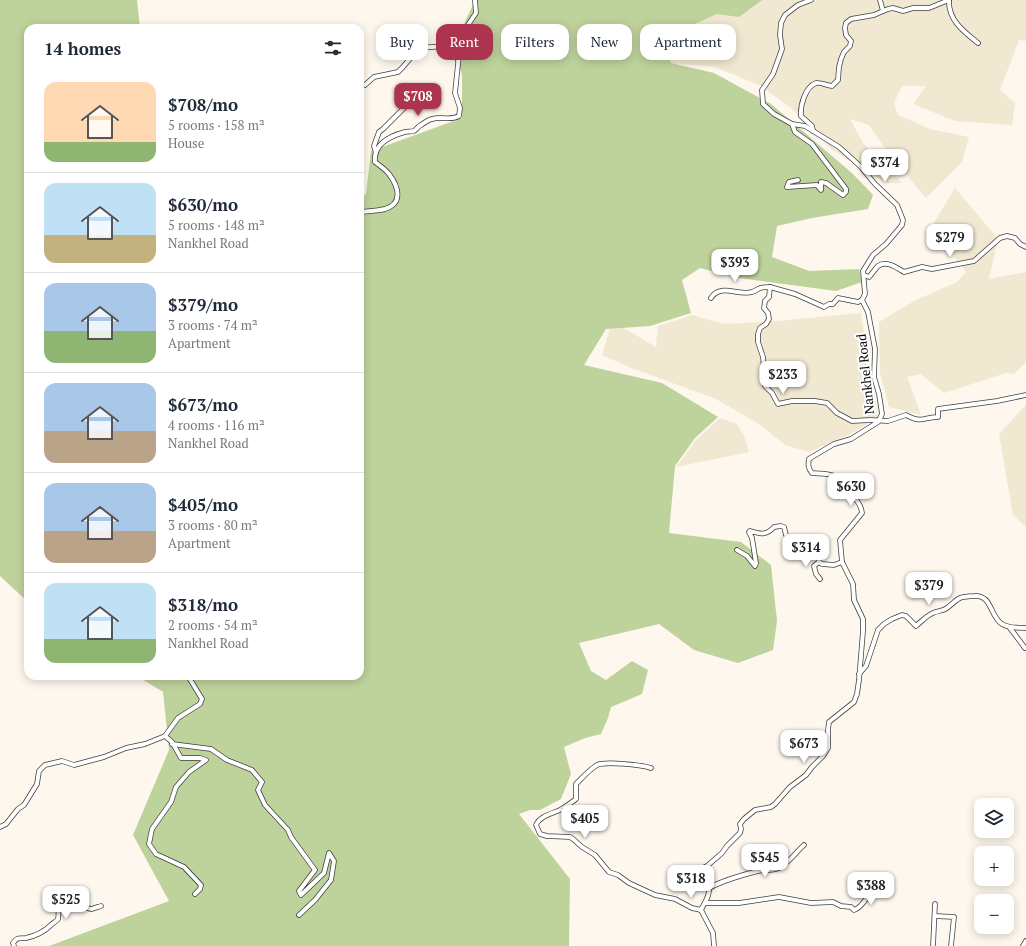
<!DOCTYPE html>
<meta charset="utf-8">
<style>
:root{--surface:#fff;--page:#f6f6f7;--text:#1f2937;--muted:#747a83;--line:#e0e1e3;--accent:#ac344e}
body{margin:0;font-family:"PT Serif",serif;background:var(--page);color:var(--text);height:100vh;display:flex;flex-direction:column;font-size:15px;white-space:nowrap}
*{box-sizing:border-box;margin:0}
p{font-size:13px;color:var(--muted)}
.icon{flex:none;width:22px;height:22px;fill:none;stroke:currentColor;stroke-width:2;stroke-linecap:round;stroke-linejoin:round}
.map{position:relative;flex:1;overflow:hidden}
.panel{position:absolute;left:24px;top:24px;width:340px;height:656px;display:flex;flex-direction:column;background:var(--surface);border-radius:12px;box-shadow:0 2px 10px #0003}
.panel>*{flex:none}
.guide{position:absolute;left:376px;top:24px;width:380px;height:36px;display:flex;gap:8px}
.buttons{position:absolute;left:974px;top:798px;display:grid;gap:8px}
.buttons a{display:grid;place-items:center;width:40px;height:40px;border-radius:8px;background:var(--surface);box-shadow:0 2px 10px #0003;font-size:20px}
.price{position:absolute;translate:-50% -34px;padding:0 9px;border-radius:8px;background:#fff;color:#222;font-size:13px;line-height:26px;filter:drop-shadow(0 1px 2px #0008)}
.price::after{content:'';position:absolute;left:50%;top:24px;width:12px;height:9px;margin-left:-6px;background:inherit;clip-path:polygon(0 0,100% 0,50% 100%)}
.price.selected{background:var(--accent);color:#fff}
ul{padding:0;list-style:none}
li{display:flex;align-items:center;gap:12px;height:100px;padding:0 20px}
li+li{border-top:1px solid var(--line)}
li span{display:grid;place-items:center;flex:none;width:112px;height:80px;border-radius:12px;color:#555}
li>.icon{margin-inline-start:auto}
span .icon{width:48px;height:48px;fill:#fffc;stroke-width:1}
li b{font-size:17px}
h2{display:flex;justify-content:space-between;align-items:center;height:48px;padding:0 20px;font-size:17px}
.chip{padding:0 14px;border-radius:12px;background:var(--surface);box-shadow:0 2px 10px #0003;font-size:14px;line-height:36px}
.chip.selected{background:var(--accent);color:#fff}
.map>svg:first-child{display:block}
.farmland{fill:#f0e8d0}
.forest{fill:#bed29c}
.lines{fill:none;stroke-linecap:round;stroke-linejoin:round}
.minor-casing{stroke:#3f3f3f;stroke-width:5.5}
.minor{stroke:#fff;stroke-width:4}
.labels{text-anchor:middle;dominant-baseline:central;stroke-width:4;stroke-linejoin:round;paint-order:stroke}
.street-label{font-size:13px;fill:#0c0c0c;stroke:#fff}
</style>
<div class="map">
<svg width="1026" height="946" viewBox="0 0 1026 946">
<rect width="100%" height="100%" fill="#fdf7ed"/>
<g class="farmland">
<polygon points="741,0 1026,0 1026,41 1019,40 1000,90 1015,103 1012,125 955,121 913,104 926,86 902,86 894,103 898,115 930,129 969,137 962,162 926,198 887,151 869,125 850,119 863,143 902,183 886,183 831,149 790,107 759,85 715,67 664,63 657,34"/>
<polygon points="955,188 998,239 989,279 1026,272 1026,362 1014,374 1006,373 944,393 921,374 907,377 921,415 889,407 880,373 879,322 914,301 957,282 966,272 932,226"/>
<polygon points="861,313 878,418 850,434 809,452 785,445 759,424 716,399 629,367 602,355 612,321 656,347 658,326 692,315 724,324 778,321"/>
<polygon points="1026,405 1026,527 1013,515 999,434"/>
<polygon points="720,418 737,424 744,436 749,452 676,467 696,440"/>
</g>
<g class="forest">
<polygon points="0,0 137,0 140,28 28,28 28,602 0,576"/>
<polygon points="475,0 762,0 739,17 717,14 663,38 671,63 714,73 771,104 853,174 873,195 868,209 812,218 777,226 772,257 809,271 859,269 862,282 836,291 739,278 700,268 682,280 691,313 650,326 606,329 584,365 662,383 718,417 695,438 675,466 669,533 741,542 771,565 777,621 773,650 738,663 694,650 659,624 579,643 591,671 606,680 632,661 648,670 642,694 611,707 608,718 601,734 585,738 564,747 571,774 561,799 540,810 530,810 519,814 570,879 569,946 49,946 169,901 133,835 169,750 163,692 137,676 360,676 360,199 366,194 371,151 462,118 462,75 453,48"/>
</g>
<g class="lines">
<g class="minor-casing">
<g id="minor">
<polyline points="880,0 883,11"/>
<path d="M949,0C948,20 964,32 978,43"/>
<path d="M365,85L374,77L398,72L403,67L418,49C426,47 444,45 450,49C453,51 456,57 458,60"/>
<polyline points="792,124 795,132 812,144 846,189 846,192 843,195 826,183 821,182 821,190 817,185 787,187 789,182 798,180"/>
<path d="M813,131L812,126L801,116C800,106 805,87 816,83C821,82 827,86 832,86L838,80L839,67L841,59L844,52L850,46L851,41L846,35L845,28L846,23L851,19L874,15L888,9L893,8L903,11L913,8H929L949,0"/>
<polyline points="376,153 374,146 379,132 383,129 409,103"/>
<path d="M360,212C368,211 377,211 385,209C404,203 398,186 389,174C385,169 379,165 375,162C373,144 390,136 405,132C407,131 411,132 414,131C416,130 418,126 421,125C424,123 428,120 432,119C442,116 450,121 459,116L460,108L455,93L460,45L464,31L476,13L475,0"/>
<path d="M864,275L869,277C872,274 875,269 878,266C887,260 897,268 904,272L922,267L932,269L974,261L1000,238L1007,236L1015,238L1020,244L1026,247"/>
<path d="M711,298C720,283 739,296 752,292C755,291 755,291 758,289C761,287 766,287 770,287"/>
<path d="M862,300L858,302L838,298L833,304H829L824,307L795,294L770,287L769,297L765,301L764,308L768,313L769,319L766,324L760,328L758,334V342L763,357L765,386L772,393L778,404L792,401H815L827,403L837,413L852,421L870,420L888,421L906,415C923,424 922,417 938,417V409L997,401L1026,395"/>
<path d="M737,550L747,556L755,566L756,563L752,538L749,532L750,531C760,534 766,536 774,527L781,526L784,527L786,535L791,537L796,543L817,551L819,562L822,564L834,565L842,562"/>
<polyline points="819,562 814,566 816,574 820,579"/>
<polyline points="1010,628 1025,648"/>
<path d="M859,674L866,666L878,630L884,624L892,619L902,615L906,616L916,626C922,621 926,616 933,613C937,611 943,611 947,608C960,598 956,597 974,596C992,594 990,617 1002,624C1010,629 1018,627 1026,628"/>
<polyline points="188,676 202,699 200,704 178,718 165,736 172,742 181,758 200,758 206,760 189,772 176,787 171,802 152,829 149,844 156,854 184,867 201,885 200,889 195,894"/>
<polyline points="172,744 211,749 227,760 252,770 262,782 258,790 265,805 288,830 291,837 315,870 299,891 301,895 324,873 329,853 334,861 331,880 315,900 299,915"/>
<path d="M651,768C641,765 606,761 597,765C589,770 583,777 576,784V799C571,803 565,807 560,810C551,814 540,816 536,825L540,834L547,836L570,837L573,839L582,847L595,855L609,872L618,875L629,883L655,895L675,899L692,908L701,910"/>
<polyline points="0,827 6,824 18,809 24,805 37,784 39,771 45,765 62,761 74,765 104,757 126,748 145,744 165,736"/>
<path d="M709,888L698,879L696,874L699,870L707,866L722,853L727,846L740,833L741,829L740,824L744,819L755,810L771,807L775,804L790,787L806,775L812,767L823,756L828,748V730L829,722L854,702L857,694L859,680L863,631V619L854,600L853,584L842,562L840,540L862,513C860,498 850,497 841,486C838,483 838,478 834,476C828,473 818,474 812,473C808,468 808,465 809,459L812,457L834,444L851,439L878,422L882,414L879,394L874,377L875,349L868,312L862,300L865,294L863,271L873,255L886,244L902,225L903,220L897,205L875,184L860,166L839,147L805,126L792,124L774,114L763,104L762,90L773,74L782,49L780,35L781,23L785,15L798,5L811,0"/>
<path d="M709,888C724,880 742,875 758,871C766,869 773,871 779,868C790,862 796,852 804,845"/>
<path d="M709,888C710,897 704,903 701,910L713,933L714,946"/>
<path d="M706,903H739L779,897L811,903L833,902L841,906L851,907L854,910C863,907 865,898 872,892C877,888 885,887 886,880"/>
<polyline points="935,916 954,917 951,946"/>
<path d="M14,946L13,943C18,936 20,939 26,938C35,936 45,931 51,925C53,923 57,921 58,919C60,910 54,901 67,898C77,896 82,909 92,909C94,908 98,907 101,906"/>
<polyline points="933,946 935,904"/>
<polyline points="1023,946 1026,941"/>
</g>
</g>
<use href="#minor" class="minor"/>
</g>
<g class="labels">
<g class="street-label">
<text transform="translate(865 374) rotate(-96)">Nankhel Road</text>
</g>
</g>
</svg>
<div class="buttons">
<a><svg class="icon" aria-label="layers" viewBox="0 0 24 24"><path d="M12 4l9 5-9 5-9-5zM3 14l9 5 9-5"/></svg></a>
<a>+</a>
<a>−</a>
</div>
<b class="price selected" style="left:418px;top:117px">$708</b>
<b class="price" style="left:885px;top:183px">$374</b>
<b class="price" style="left:950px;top:258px">$279</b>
<b class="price" style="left:735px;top:283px">$393</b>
<b class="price" style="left:783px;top:395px">$233</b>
<b class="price" style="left:851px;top:507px">$630</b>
<b class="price" style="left:806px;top:568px">$314</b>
<b class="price" style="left:929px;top:606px">$379</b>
<b class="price" style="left:804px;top:764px">$673</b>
<b class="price" style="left:585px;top:839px">$405</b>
<b class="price" style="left:765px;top:878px">$545</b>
<b class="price" style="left:691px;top:899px">$318</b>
<b class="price" style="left:871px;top:906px">$388</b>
<b class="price" style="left:66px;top:920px">$525</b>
<div class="guide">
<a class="chip">Buy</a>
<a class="chip selected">Rent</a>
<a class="chip">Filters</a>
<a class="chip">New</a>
<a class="chip">Apartment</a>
</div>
<section class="panel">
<h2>14 homes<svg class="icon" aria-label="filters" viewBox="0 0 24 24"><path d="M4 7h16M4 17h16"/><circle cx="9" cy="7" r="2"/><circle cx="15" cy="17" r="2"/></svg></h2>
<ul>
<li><span style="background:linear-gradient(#ffd9b3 75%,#8fb573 0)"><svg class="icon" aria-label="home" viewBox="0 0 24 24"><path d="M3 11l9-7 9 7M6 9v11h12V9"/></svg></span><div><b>$708/mo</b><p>5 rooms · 158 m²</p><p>House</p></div></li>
<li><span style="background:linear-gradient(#bfe0f5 65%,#c2b280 0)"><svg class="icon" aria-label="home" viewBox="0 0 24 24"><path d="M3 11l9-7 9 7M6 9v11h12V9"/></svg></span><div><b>$630/mo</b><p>5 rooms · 148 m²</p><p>Nankhel Road</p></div></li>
<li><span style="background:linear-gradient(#a9c7e8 60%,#8fb573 0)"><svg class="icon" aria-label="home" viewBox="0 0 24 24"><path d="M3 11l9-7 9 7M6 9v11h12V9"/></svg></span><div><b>$379/mo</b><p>3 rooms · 74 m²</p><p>Apartment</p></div></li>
<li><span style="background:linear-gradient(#a9c7e8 60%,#b9a48a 0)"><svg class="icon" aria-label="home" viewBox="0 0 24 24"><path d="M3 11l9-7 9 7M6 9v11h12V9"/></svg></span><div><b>$673/mo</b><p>4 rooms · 116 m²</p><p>Nankhel Road</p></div></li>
<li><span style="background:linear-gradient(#a9c7e8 60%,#b9a48a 0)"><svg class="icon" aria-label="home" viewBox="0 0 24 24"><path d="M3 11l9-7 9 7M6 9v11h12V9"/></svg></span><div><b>$405/mo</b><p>3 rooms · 80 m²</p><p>Apartment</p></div></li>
<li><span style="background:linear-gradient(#bfe0f5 70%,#8fb573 0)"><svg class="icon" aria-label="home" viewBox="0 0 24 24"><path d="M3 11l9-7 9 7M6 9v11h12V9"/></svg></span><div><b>$318/mo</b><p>2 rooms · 54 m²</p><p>Nankhel Road</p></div></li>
</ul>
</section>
</div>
